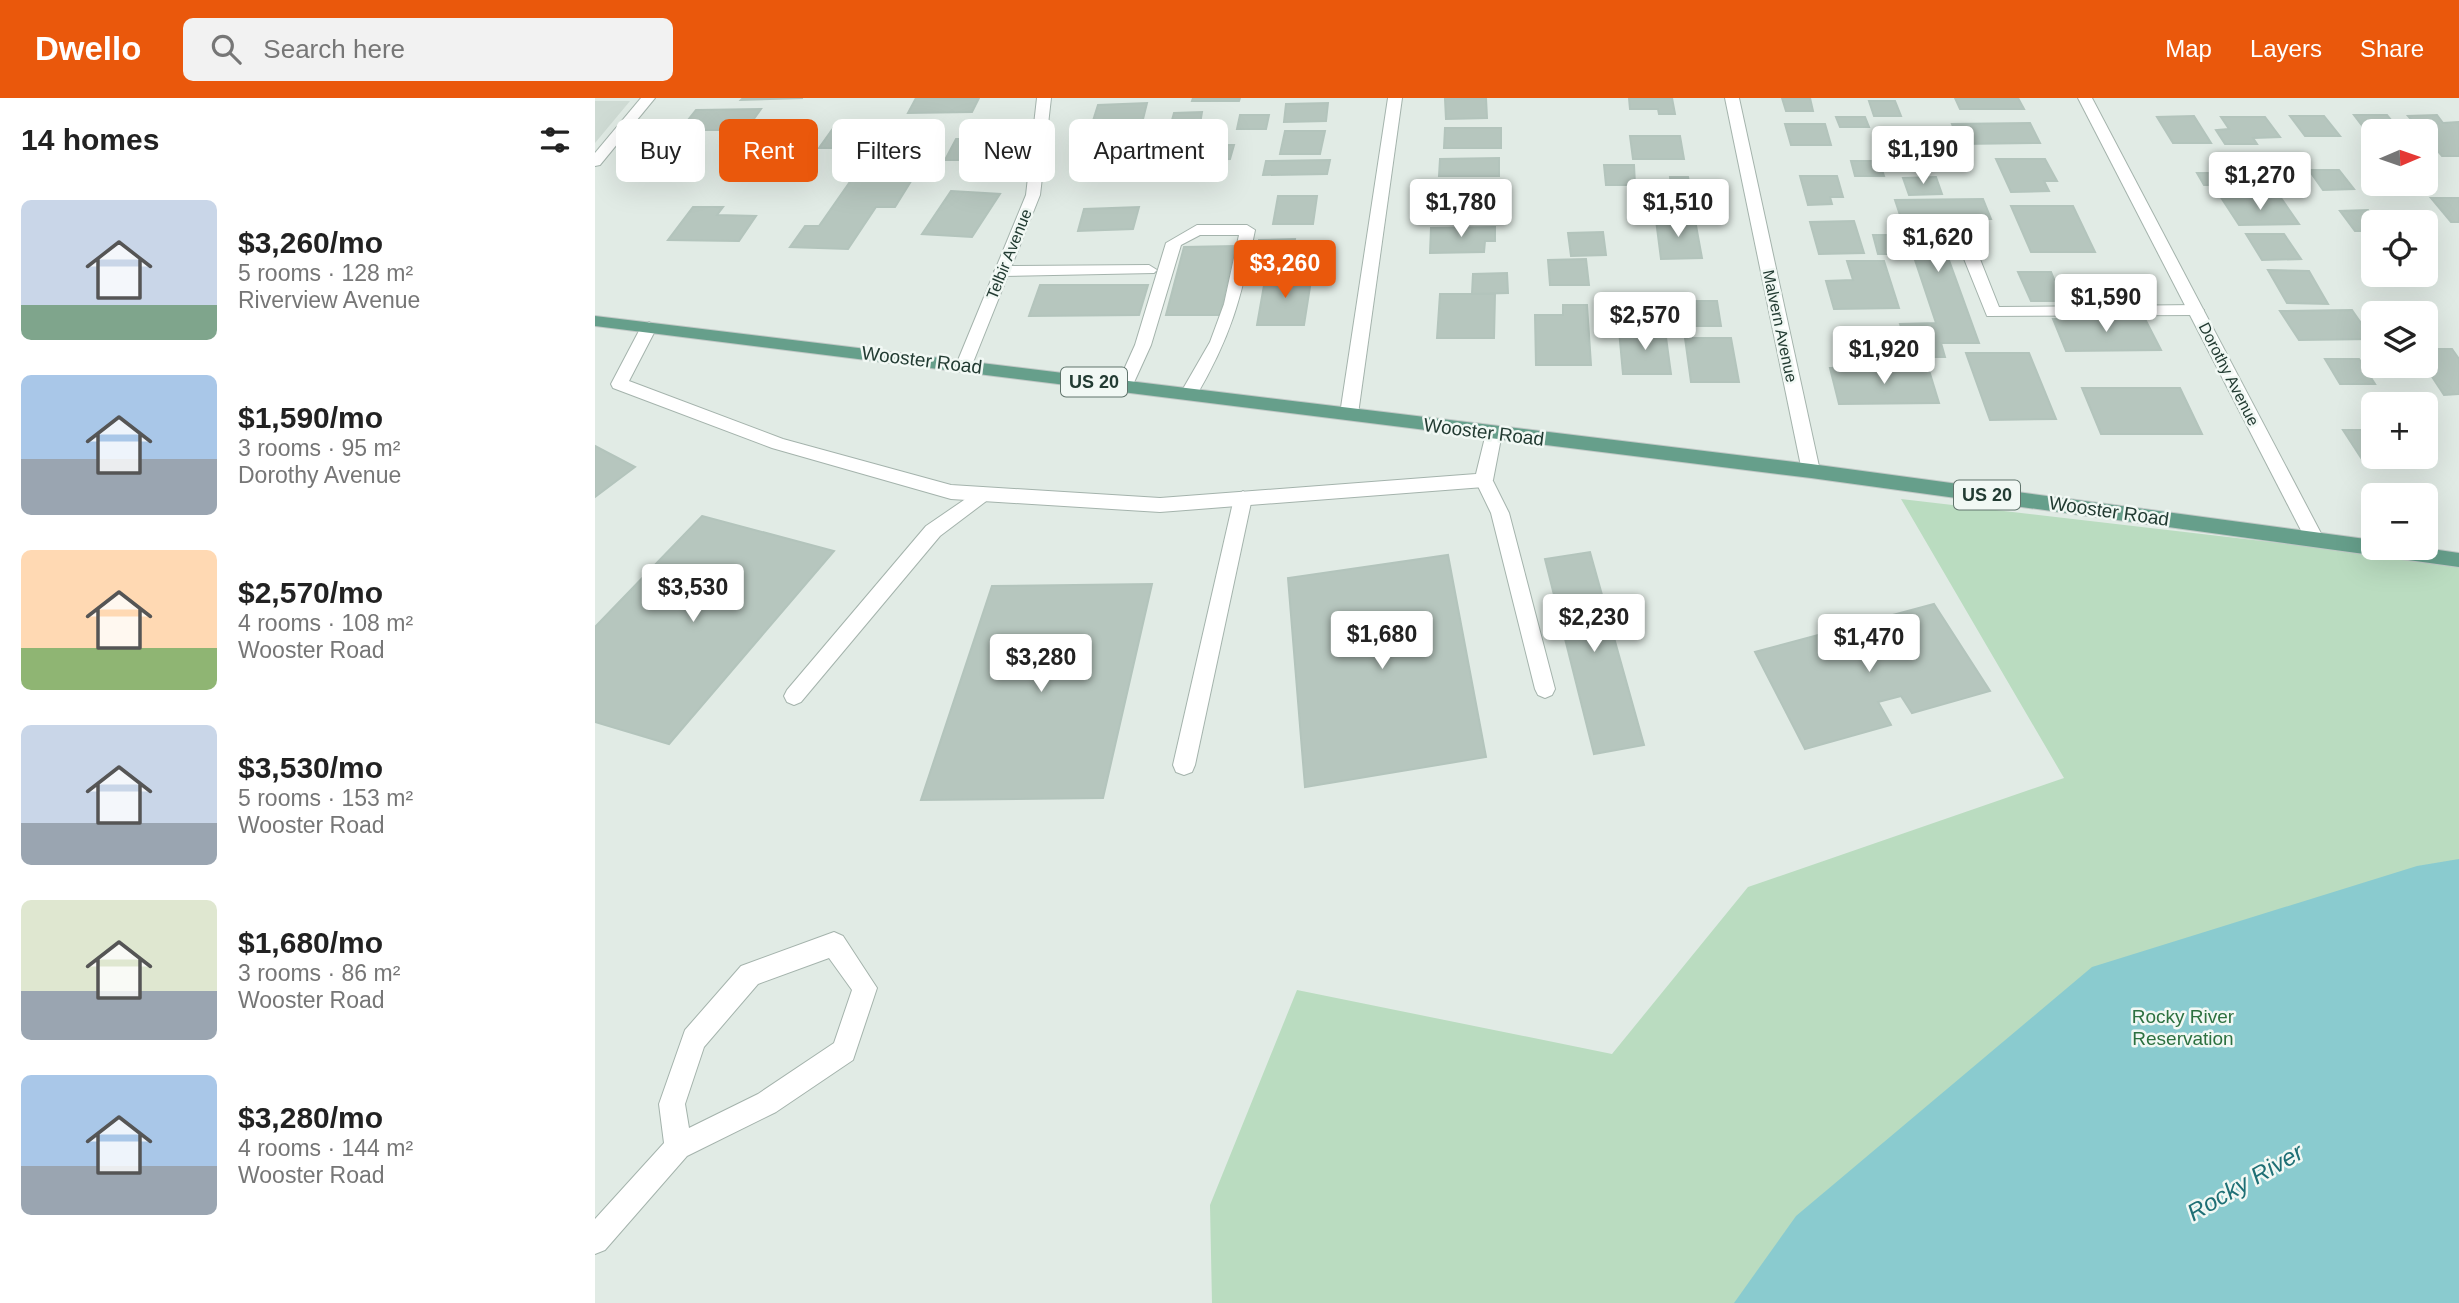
<!DOCTYPE html>
<meta charset="utf-8">
<style>
:root{--surface:#fff;--page:#f2f2f2;--text:#222;--muted:#767676;--accent:#ea580c}
body{margin:0;font-family:Arial,sans-serif;background:var(--page);color:var(--text);height:100vh;display:flex;flex-direction:column;font-size:26px;white-space:nowrap}
*{box-sizing:border-box;margin:0}
p{font-size:23px;color:var(--muted)}
.icon{flex:none;width:38px;height:38px;fill:none;stroke:currentColor;stroke-width:2;stroke-linecap:round;stroke-linejoin:round}
.map{position:relative;flex:1;overflow:hidden}
.drawer{display:flex;flex-direction:column;background:var(--surface);width:595px}
.drawer>*{flex:none}
.banner{position:absolute;left:21px;top:21px;width:665px;height:63px;display:flex;gap:14px}
.needle{width:46px;rotate:88deg}
.buttons{position:absolute;left:1766px;top:21px;display:grid;gap:14px}
.buttons a{display:grid;place-items:center;width:77px;height:77px;border-radius:10px;background:var(--surface);box-shadow:0 7px 28px #0002;font-size:35px}
.price{position:absolute;translate:-50% -60px;padding:0 16px;border-radius:7px;background:#fff;color:#222;font-size:23px;line-height:46px;filter:drop-shadow(0 2px 4px #0008)}
.price::after{content:'';position:absolute;left:50%;top:42px;width:21px;height:16px;margin-left:-10px;background:inherit;clip-path:polygon(0 0,100% 0,50% 100%)}
.price.current{background:var(--accent);color:#fff}
ul{padding:0;list-style:none}
li{display:flex;align-items:center;gap:21px;height:175px;padding:0 21px}
li span{display:grid;place-items:center;flex:none;width:196px;height:140px;border-radius:10px;color:#555}
li>.icon{margin-inline-start:auto}
span .icon{width:84px;height:84px;fill:#fffc;stroke-width:1}
li b{font-size:30px}
h2{display:flex;justify-content:space-between;align-items:center;height:84px;padding:0 21px;font-size:30px}
.tag{padding:0 24px;border-radius:10px;background:var(--surface);box-shadow:0 7px 28px #0002;font-size:24px;line-height:63px}
.tag.current{background:var(--accent);color:#fff}
header{display:flex;align-items:center;gap:42px;box-sizing:border-box;height:98px;padding:0 35px;background:var(--accent);color:#fff}
header strong{font-size:33px}
nav{display:flex;gap:38px;margin-inline-start:auto;font-size:24px}
.search{width:490px;height:63px;background:var(--page);display:flex;align-items:center;gap:18px;box-sizing:border-box;padding:0 24px;border-radius:10px;color:var(--muted);font-size:26px}
main{display:flex;flex:1;min-height:0}
.map>svg:first-child{display:block}
.built{fill:#cfdbd4}
.green{fill:#badcc0}
.water{fill:#8acbcf}
.building{fill:#b6c6be;stroke:#b3c4bc;stroke-width:2}
.lines{fill:none;stroke-linecap:round;stroke-linejoin:round}
.service-casing{stroke:#a4b3ac;stroke-width:2}
.minor-casing{stroke:#a4b3ac;stroke-width:2}
.primary-casing{stroke:#c1c8c6;stroke-width:2}
.service{fill:#fff;fill-rule:evenodd}
.minor{fill:#fff;fill-rule:evenodd}
.primary{fill:#669f8b;fill-rule:evenodd}
.labels{text-anchor:middle;dominant-baseline:central;stroke-width:5;stroke-linejoin:round;paint-order:stroke}
.far-street-label{font-size:16px;fill:#223b32;stroke:#f1f8f4}
.shield{fill:#f1f8f4;stroke:#60746c;stroke-width:2}
.shield-label{font-size:18px;font-weight:bold;fill:#223b32}
.street-label{font-size:19px;fill:#223b32;stroke:#f1f8f4}
.park-label{font-size:19px;fill:#2d7140;stroke:#f1f8f4}
.near-water-label{font-size:24px;font-style:italic;fill:#1e6f75;stroke:#f1f8f4}
</style>
<header>
<strong>Dwello</strong>
<div class="search"><svg class="icon" aria-label="search" viewBox="0 0 24 24"><circle cx="10" cy="10" r="6"/><path d="M15 15l6 6"/></svg>Search here</div>
<nav><a>Map</a><a>Layers</a><a>Share</a></nav>
</header>
<main>
<section class="drawer">
<h2>14 homes<svg class="icon" aria-label="filters" viewBox="0 0 24 24"><path d="M4 7h16M4 17h16"/><circle cx="9" cy="7" r="2"/><circle cx="15" cy="17" r="2"/></svg></h2>
<ul>
<li><span style="background:linear-gradient(#c9d6e8 75%,#7fa58c 0)"><svg class="icon" aria-label="home" viewBox="0 0 24 24"><path d="M3 11l9-7 9 7M6 9v11h12V9"/></svg></span><div><b>$3,260/mo</b><p>5 rooms · 128 m²</p><p>Riverview Avenue</p></div></li>
<li><span style="background:linear-gradient(#a9c7e8 60%,#9aa5b1 0)"><svg class="icon" aria-label="home" viewBox="0 0 24 24"><path d="M3 11l9-7 9 7M6 9v11h12V9"/></svg></span><div><b>$1,590/mo</b><p>3 rooms · 95 m²</p><p>Dorothy Avenue</p></div></li>
<li><span style="background:linear-gradient(#ffd9b3 70%,#8fb573 0)"><svg class="icon" aria-label="home" viewBox="0 0 24 24"><path d="M3 11l9-7 9 7M6 9v11h12V9"/></svg></span><div><b>$2,570/mo</b><p>4 rooms · 108 m²</p><p>Wooster Road</p></div></li>
<li><span style="background:linear-gradient(#c9d6e8 70%,#9aa5b1 0)"><svg class="icon" aria-label="home" viewBox="0 0 24 24"><path d="M3 11l9-7 9 7M6 9v11h12V9"/></svg></span><div><b>$3,530/mo</b><p>5 rooms · 153 m²</p><p>Wooster Road</p></div></li>
<li><span style="background:linear-gradient(#dfe7d0 65%,#9aa5b1 0)"><svg class="icon" aria-label="home" viewBox="0 0 24 24"><path d="M3 11l9-7 9 7M6 9v11h12V9"/></svg></span><div><b>$1,680/mo</b><p>3 rooms · 86 m²</p><p>Wooster Road</p></div></li>
<li><span style="background:linear-gradient(#a9c7e8 65%,#9aa5b1 0)"><svg class="icon" aria-label="home" viewBox="0 0 24 24"><path d="M3 11l9-7 9 7M6 9v11h12V9"/></svg></span><div><b>$3,280/mo</b><p>4 rooms · 144 m²</p><p>Wooster Road</p></div></li>
</ul>
</section>
<div class="map">
<svg width="1864" height="1205" viewBox="0 0 1864 1205">
<rect width="100%" height="100%" fill="#e1ebe5"/>
<polygon class="built" points="0,3 35,3 0,45"/>
<polygon class="green" points="1306,401 1864,466 1864,1205 617,1205 615,1107 702,892 1017,956 1153,789 1469,680"/>
<polygon class="water" points="1864,761 1864,1205 1139,1205 1201,1118 1497,869 1822,768"/>
<g class="building">
<polygon points="148,0 208,0 146,2"/>
<polygon points="321,0 384,0 377,14 313,15"/>
<polygon points="598,0 645,0 644,3 597,3"/>
<polygon points="891,0 892,20 851,21 850,1"/>
<polygon points="1034,0 1077,0 1080,16 1064,16 1063,11 1035,11"/>
<polygon points="1187,0 1215,0 1218,13 1191,13"/>
<polygon points="1360,0 1423,0 1429,11 1365,11"/>
<polygon points="1274,3 1300,3 1306,18 1279,18"/>
<polygon points="552,5 547,25 497,26 503,7"/>
<polygon points="733,5 731,23 689,24 691,6"/>
<polygon points="166,11 151,32 85,32 101,12"/>
<polygon points="607,14 604,32 574,33 579,15"/>
<polygon points="645,17 674,17 671,31 642,31"/>
<polygon points="1759,17 1792,17 1805,33 1778,33 1778,42"/>
<polygon points="1842,17 1848,25 1864,24 1864,58 1847,58 1830,38 1830,33 1826,33 1813,18"/>
<polygon points="1599,18 1616,45 1578,45 1562,19"/>
<polygon points="1695,18 1729,18 1745,38 1710,38"/>
<polygon points="1241,19 1270,19 1274,29 1245,29"/>
<polygon points="1626,19 1670,19 1685,39 1658,40 1662,46 1630,46 1621,32 1634,31"/>
<polygon points="1435,25 1445,45 1365,46 1357,26"/>
<polygon points="1190,26 1230,26 1236,47 1196,47"/>
<polygon points="278,28 265,50 224,50 239,29"/>
<polygon points="850,30 906,30 906,50 849,50"/>
<polygon points="562,33 556,57 499,59 506,35"/>
<polygon points="690,33 730,33 725,56 685,56"/>
<polygon points="1322,34 1331,58 1310,58 1301,35"/>
<polygon points="1035,38 1085,38 1089,61 1038,61"/>
<polygon points="361,41 391,41 381,62 350,62"/>
<polygon points="604,47 639,47 635,61 601,62"/>
<polygon points="904,60 904,78 844,78 845,61"/>
<polygon points="1401,61 1450,61 1462,83 1449,83 1454,93 1416,94"/>
<polygon points="735,62 732,76 668,77 671,63"/>
<polygon points="1256,63 1284,63 1289,78 1260,78"/>
<polygon points="1009,67 1039,67 1040,87 1011,87"/>
<polygon points="1714,72 1744,72 1759,91 1728,92"/>
<polygon points="1602,75 1636,75 1643,87 1609,87"/>
<polygon points="259,78 318,80 300,109 281,109 253,151 195,149 210,128 224,128"/>
<polygon points="1205,78 1242,78 1248,99 1235,99 1237,106 1213,107"/>
<polygon points="1075,79 1093,79 1099,108 1060,108 1056,87 1076,87"/>
<polygon points="1341,79 1347,96 1314,97 1308,80"/>
<polygon points="356,93 405,96 377,139 327,136"/>
<polygon points="907,93 906,115 842,116 844,94"/>
<polygon points="683,98 722,98 718,126 678,126"/>
<polygon points="1686,100 1704,126 1644,127 1627,101"/>
<polygon points="1836,100 1864,100 1864,124 1856,124"/>
<polygon points="1388,101 1396,121 1339,121 1384,245 1346,245 1350,259 1316,259 1305,226 1341,225 1300,102"/>
<polygon points="1416,108 1478,108 1500,154 1436,154"/>
<polygon points="98,109 128,109 122,117 161,118 144,143 73,142"/>
<polygon points="544,109 538,131 483,133 489,111"/>
<polygon points="1773,112 1781,124 1778,124 1778,133 1760,133 1745,113"/>
<polygon points="1061,122 1100,122 1107,160 1066,161"/>
<polygon points="1259,123 1269,155 1224,156 1215,124"/>
<polygon points="900,129 900,143 890,143 889,154 835,155 836,130"/>
<polygon points="1008,134 1011,157 976,158 973,135"/>
<polygon points="1651,136 1689,136 1706,161 1667,162"/>
<polygon points="1278,137 1308,137 1314,156 1283,156"/>
<polygon points="700,141 697,163 660,163 664,142"/>
<polygon points="640,148 625,217 571,217 589,149"/>
<polygon points="991,161 994,187 955,187 953,162"/>
<polygon points="1252,163 1289,163 1304,210 1239,211 1231,183 1258,182"/>
<polygon points="1673,172 1714,173 1733,206 1692,205"/>
<polygon points="1423,174 1456,174 1468,203 1436,203"/>
<polygon points="912,175 913,195 877,196 878,176"/>
<polygon points="671,176 717,176 709,227 662,227"/>
<polygon points="445,187 553,187 544,217 434,218"/>
<polygon points="845,196 900,196 899,240 842,240"/>
<polygon points="1022,198 1054,198 1056,217 1024,218"/>
<polygon points="1083,203 1122,203 1126,228 1086,228"/>
<polygon points="968,207 992,207 996,267 941,267 940,217 968,217"/>
<polygon points="1757,212 1777,241 1704,242 1685,213"/>
<polygon points="1549,219 1566,252 1471,253 1458,221"/>
<polygon points="1024,232 1070,232 1076,276 1028,276"/>
<polygon points="1090,240 1136,240 1144,284 1096,284"/>
<polygon points="1830,251 1857,251 1864,261 1864,296 1849,297 1830,268"/>
<polygon points="1371,255 1434,255 1461,321 1395,322"/>
<polygon points="1730,261 1764,261 1780,286 1745,286"/>
<polygon points="1333,269 1344,305 1244,306 1235,270"/>
<polygon points="1487,290 1585,290 1607,336 1506,336"/>
<polygon points="1748,332 1778,332 1778,359 1815,359 1821,368 1772,369"/>
<polygon points="0,348 40,369 0,399"/>
<polygon points="107,418 239,453 74,646 0,624 0,529"/>
<polygon points="995,454 1049,647 999,656 950,461"/>
<polygon points="853,457 891,659 710,689 693,480"/>
<polygon points="557,486 508,700 326,702 397,488"/>
<polygon points="1339,506 1395,593 1317,615 1306,598 1283,604 1296,627 1210,651 1160,554"/>
</g>
<g class="lines">
<g class="service-casing">
<g id="service">
<path d="M602,127H652L660,132C646,201 636,239 600,300H588L585,296L615,244L629,206L644,137H605L586,147L556,247L536,291H524L522,287L540,247L571,145Z"/>
<polygon points="1367,131 1375,136 1404,209 1601,207 1609,212 1601,217 1392,218 1359,136"/>
<polygon points="554,167 562,172 559,175 407,178 399,173 407,168"/>
<polygon points="889,375 895,377 914,415 960,591 957,597 950,600 943,597 940,591 896,415 880,382"/>
<polygon points="388,389 397,396 394,401 345,438 206,604 199,607 192,604 189,598 192,592 331,428"/>
<polygon points="648,393 657,400 600,667 597,674 589,677 581,674 578,667 639,400"/>
</g>
</g>
<g class="minor-casing">
<g id="minor">
<polygon points="46,0 60,0 5,67 0,68 0,55"/>
<polygon points="442,0 456,0 445,97 377,267 375,271 363,271 361,267 431,97"/>
<polygon points="793,0 807,0 763,316 754,322 745,316"/>
<polygon points="1130,0 1144,0 1225,373 1216,380 1207,373"/>
<polygon points="1483,0 1497,0 1729,441 1727,446 1713,446"/>
<polygon points="54,224 62,229 34,283 188,341 356,387 565,400 881,376 892,331 904,331 907,335 898,382 889,389 565,414 356,401 177,350 18,290 16,286 46,229"/>
<path d="M239,834L248,838L282,890L258,962L181,1014L92,1058L10,1152L0,1156V1121L69,1045L64,1006L90,932L146,868ZM234,860L257,892L239,945L163,996L94,1030L90,1006L109,949L163,886Z"/>
</g>
</g>
<g class="primary-casing">
<polygon id="primary" points="0,218 1216,366 1778,442 1778,450 1830,450 1864,455 1864,469 1216,380 0,228"/>
</g>
<use href="#service" class="service"/>
<use href="#minor" class="minor"/>
<use href="#primary" class="primary"/>
</g>
<g class="labels">
<g class="far-street-label">
<text transform="translate(414 156) rotate(-68)">Telbir Avenue</text>
<text transform="translate(1185 228) rotate(78)">Malvern Avenue</text>
<text transform="translate(1634 276) rotate(63)">Dorothy Avenue</text>
</g>
<g class="shield">
<rect x="466" y="269.5" width="66" height="29" rx="5"/>
<rect x="1359" y="382.5" width="66" height="29" rx="5"/>
</g>
<g class="shield-label">
<text x="499" y="284">US 20</text>
<text x="1392" y="397">US 20</text>
</g>
<g class="street-label">
<text transform="translate(327 262) rotate(7)">Wooster Road</text>
<text transform="translate(889 334) rotate(7)">Wooster Road</text>
<text transform="translate(1514 413) rotate(8)">Wooster Road</text>
</g>
<g class="park-label">
<text x="1588" y="918">Rocky River<tspan x="1588" dy="22">Reservation</tspan></text>
</g>
<g class="near-water-label">
<text transform="translate(1650 1084) rotate(-30)">Rocky River</text>
</g>
</g>
</svg>
<div class="buttons">
<a><svg class="needle" viewBox="-14 -14 28 28"><path d="M0-13l5 13h-10z" fill="#e53935"/><path d="M0 13l5-13h-10z" fill="#767676"/></svg></a>
<a><svg class="icon" aria-label="locate" viewBox="0 0 24 24"><circle cx="12" cy="12" r="6"/><path d="M12 2v4M12 18v4M2 12h4M18 12h4"/></svg></a>
<a><svg class="icon" aria-label="layers" viewBox="0 0 24 24"><path d="M12 4l9 5-9 5-9-5zM3 14l9 5 9-5"/></svg></a>
<a>+</a>
<a>−</a>
</div>
<b class="price" style="left:1328px;top:88px">$1,190</b>
<b class="price" style="left:1665px;top:114px">$1,270</b>
<b class="price" style="left:866px;top:141px">$1,780</b>
<b class="price" style="left:1083px;top:141px">$1,510</b>
<b class="price" style="left:1343px;top:176px">$1,620</b>
<b class="price current" style="left:690px;top:202px">$3,260</b>
<b class="price" style="left:1511px;top:236px">$1,590</b>
<b class="price" style="left:1050px;top:254px">$2,570</b>
<b class="price" style="left:1289px;top:288px">$1,920</b>
<b class="price" style="left:98px;top:526px">$3,530</b>
<b class="price" style="left:999px;top:556px">$2,230</b>
<b class="price" style="left:787px;top:573px">$1,680</b>
<b class="price" style="left:1274px;top:576px">$1,470</b>
<b class="price" style="left:446px;top:596px">$3,280</b>
<div class="banner">
<a class="tag">Buy</a>
<a class="tag current">Rent</a>
<a class="tag">Filters</a>
<a class="tag">New</a>
<a class="tag">Apartment</a>
</div>
</div>
</main>
